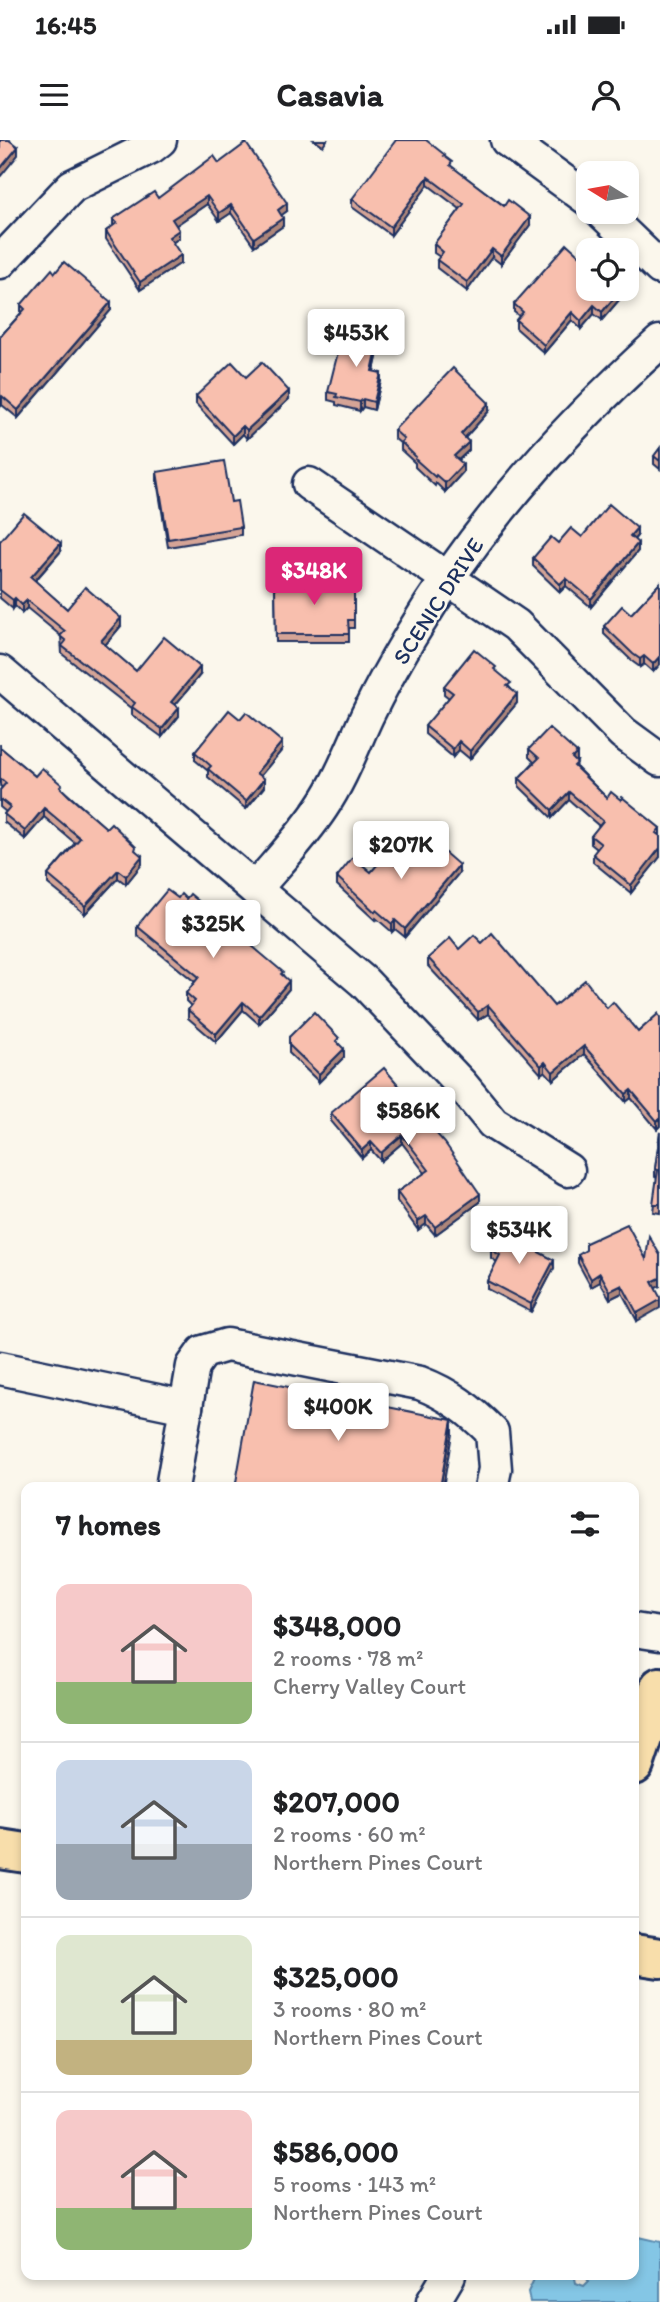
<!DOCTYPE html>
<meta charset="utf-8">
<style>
:root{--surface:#fff;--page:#f6f6f6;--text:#202124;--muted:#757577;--line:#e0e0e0;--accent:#db2777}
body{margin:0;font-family:Itim,sans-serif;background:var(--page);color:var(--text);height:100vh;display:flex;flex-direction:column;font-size:26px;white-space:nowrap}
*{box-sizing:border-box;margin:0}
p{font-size:23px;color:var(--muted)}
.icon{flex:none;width:38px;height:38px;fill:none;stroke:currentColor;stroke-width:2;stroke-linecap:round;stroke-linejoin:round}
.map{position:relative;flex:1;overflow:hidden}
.panel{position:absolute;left:21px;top:1342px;width:618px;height:798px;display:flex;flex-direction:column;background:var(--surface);border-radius:14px;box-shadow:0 4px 10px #0003}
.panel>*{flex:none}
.needle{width:46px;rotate:281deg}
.fabs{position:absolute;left:576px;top:21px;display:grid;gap:14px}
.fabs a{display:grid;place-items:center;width:63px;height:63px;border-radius:14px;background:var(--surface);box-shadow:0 4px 10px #0003;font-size:35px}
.price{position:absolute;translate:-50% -60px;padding:0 16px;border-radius:7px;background:#fff;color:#222;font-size:23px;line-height:46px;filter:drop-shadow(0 2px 4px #0008)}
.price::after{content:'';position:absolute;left:50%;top:42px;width:21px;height:16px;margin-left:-10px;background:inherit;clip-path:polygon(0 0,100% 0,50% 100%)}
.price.active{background:var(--accent);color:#fff}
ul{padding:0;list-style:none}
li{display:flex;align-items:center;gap:21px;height:175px;padding:0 35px}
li+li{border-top:2px solid var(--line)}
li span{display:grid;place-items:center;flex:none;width:196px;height:140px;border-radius:14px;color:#555}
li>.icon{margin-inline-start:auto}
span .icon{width:84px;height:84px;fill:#fffc;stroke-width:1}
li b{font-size:30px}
h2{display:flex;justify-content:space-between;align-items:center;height:84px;padding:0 35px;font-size:30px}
.status{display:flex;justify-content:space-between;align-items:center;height:49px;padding:0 35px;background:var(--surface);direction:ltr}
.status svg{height:19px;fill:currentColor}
header{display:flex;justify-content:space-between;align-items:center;height:91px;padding:0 35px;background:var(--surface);font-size:32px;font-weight:700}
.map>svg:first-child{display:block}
.water{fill:#84c6e5;stroke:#5a8aaf;stroke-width:2}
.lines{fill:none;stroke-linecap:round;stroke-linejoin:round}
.minor-casing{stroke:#1b2f5e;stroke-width:37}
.major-casing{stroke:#1b2f5e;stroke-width:44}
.minor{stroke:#fbf7ec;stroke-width:32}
.major{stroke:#f8deab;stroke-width:38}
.wall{fill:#d5a496;stroke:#1b2f5e;stroke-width:2}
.shaded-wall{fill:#ae867a;stroke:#1b2f5e;stroke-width:2}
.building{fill:#f8bfae;stroke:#1b2f5e;stroke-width:2}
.labels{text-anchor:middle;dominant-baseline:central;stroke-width:5;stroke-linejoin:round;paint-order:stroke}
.street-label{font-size:23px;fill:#1b2f5e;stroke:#fbf7ec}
</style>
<div class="status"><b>16:45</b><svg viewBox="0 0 49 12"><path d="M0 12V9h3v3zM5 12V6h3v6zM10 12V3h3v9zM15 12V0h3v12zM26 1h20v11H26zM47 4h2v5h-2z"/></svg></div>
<header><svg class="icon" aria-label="menu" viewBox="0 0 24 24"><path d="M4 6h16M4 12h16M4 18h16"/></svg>Casavia<svg class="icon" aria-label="person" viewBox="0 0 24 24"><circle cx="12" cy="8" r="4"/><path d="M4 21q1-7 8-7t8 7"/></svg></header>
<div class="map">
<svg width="660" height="2162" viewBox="0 0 660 2162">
<rect width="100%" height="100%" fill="#fbf7ec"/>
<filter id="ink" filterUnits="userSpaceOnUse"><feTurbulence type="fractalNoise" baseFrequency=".0143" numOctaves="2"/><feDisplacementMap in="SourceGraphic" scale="14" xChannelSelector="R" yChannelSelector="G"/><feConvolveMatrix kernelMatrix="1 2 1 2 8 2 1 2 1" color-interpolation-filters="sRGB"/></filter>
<g filter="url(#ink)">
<polygon class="water" points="634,2096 660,2102 660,2162 530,2162 528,2152 536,2135 578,2135 575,2138 576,2143 584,2146 589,2141 583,2135 634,2135"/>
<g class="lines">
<g class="minor-casing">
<g id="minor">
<polyline points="507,0 588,59"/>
<polyline points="602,72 660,128"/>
<polyline points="0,122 72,46 151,7 160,0"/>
<polyline points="309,344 516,485 623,593 660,620"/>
<polyline points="0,532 364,842 461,944 493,983 568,1030"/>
<path d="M255,749C278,722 303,696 322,667C341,639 353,606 367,576C380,549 395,522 410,497C477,385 564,288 660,202"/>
<polyline points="0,1228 186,1267"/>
<path d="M172,1348L193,1226L203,1212L227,1205L420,1243C449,1254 470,1270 492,1292L495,1329L491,1348"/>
<polyline points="634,1490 660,1494"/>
<polyline points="433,2162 449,2135"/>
</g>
</g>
<g class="major-casing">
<g id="major">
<polyline points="634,1625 660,1547"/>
<polyline points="0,1709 26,1713"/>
<polyline points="634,1814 660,1818"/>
</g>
</g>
<use href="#minor" class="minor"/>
<use href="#major" class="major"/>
</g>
<g class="wall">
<polygon points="314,0 327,0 323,6"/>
<polygon points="445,17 452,27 530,85 501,124 492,117 467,151 437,128 437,120 440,117 434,113 434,104 460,69 428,45 391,95 352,67 352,59"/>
<polygon points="219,23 287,71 281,75 283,86 254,106 231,73 219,81 207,64 176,85 179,98 172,103 181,123 140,150 106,99 106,91 113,86 113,79 158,58"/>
<polygon points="55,133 111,170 18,278 2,265 0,197 21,173 21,165"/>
<polygon points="619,160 602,180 594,174 581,189 572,180 544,213 516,188 516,180 519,176 514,172 514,164"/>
<polygon points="379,208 374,231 381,241 374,270 363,267 360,271 336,265 336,262 328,260 328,252"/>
<polygon points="246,237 289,259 247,299 243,294 233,304 196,264 196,256"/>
<polygon points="489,271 465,298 469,310 459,320 463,332 445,352 436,343 435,346 415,327 415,323 401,310 401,304 394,298 394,290"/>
<polygon points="660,308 660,329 654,324 654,316"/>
<polygon points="157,332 231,362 241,387 241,395 168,407 157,341"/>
<polygon points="637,396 634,400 638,411 591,467 566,446 560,452 533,426 533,418 558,403 582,397"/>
<polygon points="0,401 61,411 35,441 67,469 121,486 105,505 136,531 200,535 175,565 179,576 162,597 132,575 132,569 62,514 61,496 27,468 22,473 15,466 13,469 0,458"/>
<polygon points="660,443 660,524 653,532 644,524 640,527 633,522 604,494 604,486 631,474"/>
<polygon points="354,445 354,488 349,488 349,502 276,502 275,446"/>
<polygon points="496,531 511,549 517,563 470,619 459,610 453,617 425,594 425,586 449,558 444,554 444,546"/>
<polygon points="0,604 0,607 35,636 62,649 106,688 136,711 142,724 126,744 118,738 85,774 48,744 48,735 75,703 44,677 25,699 4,682 4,674 6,672 0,667 0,650 2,647 0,646"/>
<polygon points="529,609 577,621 576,622 577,628 607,658 660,688 660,717 631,753 593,722 593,714 597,709 591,704 591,696 599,686 569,660 552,678 519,646 519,638 534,622 529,617"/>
<polygon points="282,610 260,636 264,647 246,669 208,637 208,631 195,620 195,612"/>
<polygon points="395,725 459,733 405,797 395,789 392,792 376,778 375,780 337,745 337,737 371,732"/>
<polygon points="178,758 283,835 289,849 259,884 243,870 216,902 188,878 188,870 191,866 186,861 186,853 195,842 137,795 137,786"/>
<polygon points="482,803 554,866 607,868 638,892 658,874 657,989 631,958 626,962 584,914 553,940 545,931 541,934 488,874 478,880 428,826 428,818"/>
<polygon points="289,897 339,904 344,917 319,942 289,913"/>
<polygon points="413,967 480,1062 435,1095 426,1084 418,1090 397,1061 397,1052 425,1033 402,1003 381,1021 371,1010 362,1018 331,981 331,973"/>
<polygon points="660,992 660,1073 653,1072 657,1038 655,1037 655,1029"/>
<polygon points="491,1110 534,1110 554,1128 531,1172 487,1149 487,1141 497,1122 491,1118"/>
<polygon points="578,1115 646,1119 660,1115 660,1146 655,1148 637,1181 622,1153 610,1159 600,1142 591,1147 578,1123"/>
</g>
<g class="shaded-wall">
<polygon points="18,7 18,15 0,37 0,29"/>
<polygon points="428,37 428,45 391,95 391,87"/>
<polygon points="207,56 207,64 172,88 172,79"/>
<polygon points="287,63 287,71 278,78 278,70"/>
<polygon points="231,65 231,73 219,81 219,73"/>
<polygon points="530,77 530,85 501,124 501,116"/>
<polygon points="283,78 283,86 254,106 254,98"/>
<polygon points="179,90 179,98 169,105 169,97"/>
<polygon points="492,109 492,117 467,151 467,142"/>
<polygon points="181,115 181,123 140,150 140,142"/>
<polygon points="619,152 619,160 602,180 602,172"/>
<polygon points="111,162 111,170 18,278 18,270"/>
<polygon points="594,165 594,174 581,189 581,181"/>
<polygon points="572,172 572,180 544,213 544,205"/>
<polygon points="379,200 379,208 372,239 372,231"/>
<polygon points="381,233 381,241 374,270 374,262"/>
<polygon points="289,251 289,259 247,299 247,290"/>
<polygon points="2,256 2,265 0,267 0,259"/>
<polygon points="363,259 363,267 360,271 360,262"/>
<polygon points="489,263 489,271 461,302 461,294"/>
<polygon points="243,286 243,294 233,304 233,296"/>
<polygon points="469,302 469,310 454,324 454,316"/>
<polygon points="463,324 463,332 445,352 445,343"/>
<polygon points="637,388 637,396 630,404 630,396"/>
<polygon points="61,403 61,411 31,445 31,437"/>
<polygon points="638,403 638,411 591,467 591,459"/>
<polygon points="566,438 566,446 560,452 560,444"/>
<polygon points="15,458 15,466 13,469 13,460"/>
<polygon points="27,460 27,468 22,473 22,465"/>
<polygon points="121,478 121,486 101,510 101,501"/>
<polygon points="644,516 644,524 640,527 640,519"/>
<polygon points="660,516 660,524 653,532 653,524"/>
<polygon points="200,527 200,535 171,570 171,562"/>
<polygon points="517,554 517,563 470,619 470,611"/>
<polygon points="179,568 179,576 162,597 162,589"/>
<polygon points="459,601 459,610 453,617 453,609"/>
<polygon points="282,602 282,610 256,641 256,633"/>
<polygon points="577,613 577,621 572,626 572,618"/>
<polygon points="264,639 264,647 246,669 246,661"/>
<polygon points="569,652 569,660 552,678 552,670"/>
<polygon points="44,668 44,677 25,699 25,691"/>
<polygon points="660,708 660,717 631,753 631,745"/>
<polygon points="142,716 142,724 126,744 126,736"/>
<polygon points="459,725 459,733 405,797 405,789"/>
<polygon points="118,730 118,738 85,774 85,766"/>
<polygon points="395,780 395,789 392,792 392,784"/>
<polygon points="289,841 289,849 259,884 259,876"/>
<polygon points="243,862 243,870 216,902 216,894"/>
<polygon points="488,865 488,874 478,880 478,872"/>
<polygon points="584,906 584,914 553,940 553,932"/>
<polygon points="344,909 344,917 319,942 319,934"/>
<polygon points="545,922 545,931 541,934 541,926"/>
<polygon points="631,950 631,958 626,962 626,954"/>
<polygon points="660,978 660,986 657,989 657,981"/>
<polygon points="402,995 402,1003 381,1021 381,1013"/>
<polygon points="371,1002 371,1010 362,1018 362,1010"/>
<polygon points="480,1054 480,1062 435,1095 435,1087"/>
<polygon points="426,1076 426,1084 418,1090 418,1081"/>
<polygon points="554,1120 554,1128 531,1172 531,1164"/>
<polygon points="600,1133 600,1142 591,1147 591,1139"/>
<polygon points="660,1138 660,1146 652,1150 652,1142"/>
<polygon points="622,1145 622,1153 610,1159 610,1151"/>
<polygon points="660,1160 660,1168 637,1181 637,1173"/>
<polygon points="452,1280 452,1294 443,1348 440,1348"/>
</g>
<g class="building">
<polygon points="0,0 9,0 18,7 0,29"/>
<polygon points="396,0 426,0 445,15 444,16 452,22 450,25 504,66 508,60 530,77 501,116 492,109 467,142 437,120 443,112 434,104 464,64 428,37 391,87 352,59"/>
<polygon points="246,3 287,63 278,70 283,78 254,98 231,65 219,73 207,56 172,79 179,90 169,97 181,115 140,142 106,91 117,83 113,79 154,52 158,58 214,16 219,23"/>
<polygon points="567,104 588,123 588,149 615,149 619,152 602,172 594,165 581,181 572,172 544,205 516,180 523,172 514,164"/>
<polygon points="64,122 111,162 18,270 2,256 0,259 0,197 25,169 21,165 52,129 55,133"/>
<polygon points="343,192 379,200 372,231 381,233 374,262 363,259 360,262 336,257 337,254 328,252"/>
<polygon points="232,222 246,237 262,222 289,251 247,290 243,286 233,296 196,256"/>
<polygon points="453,228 489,263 461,294 469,302 454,316 463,324 445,343 436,335 435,337 415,319 416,317 401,302 404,299 394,290"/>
<polygon points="660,308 660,321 654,316"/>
<polygon points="224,321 231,362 237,361 241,387 168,399 157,332"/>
<polygon points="609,364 637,388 630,396 638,403 591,459 566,438 560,444 533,418 551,397 558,403 571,388 582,397"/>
<polygon points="24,373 61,403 31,437 67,469 85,447 121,478 101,501 136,531 164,497 200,527 171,562 179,568 162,589 132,567 135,563 62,506 66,501 60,496 65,491 27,460 22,465 15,458 13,460 0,450 0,401"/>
<polygon points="304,432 330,432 330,445 354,445 354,480 348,480 349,494 276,494 275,446 304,445"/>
<polygon points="660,443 660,516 653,524 644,516 640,519 633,514 604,486 622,466 631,474"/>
<polygon points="474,509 496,527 494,529 511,543 507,546 517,554 470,611 459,601 453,609 425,586 453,553 444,546"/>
<polygon points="229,570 240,579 246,572 282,602 256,633 264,639 246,661 208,629 211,626 195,612"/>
<polygon points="549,588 577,613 572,618 577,623 574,626 607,658 611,652 621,660 622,657 660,688 656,693 660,696 660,708 631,745 593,714 601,704 591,696 603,681 569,652 552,670 519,638 539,618 529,609"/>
<polygon points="0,607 35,636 42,628 62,645 60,647 69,656 106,688 111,683 136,707 135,710 142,716 126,736 118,730 85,766 48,735 80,698 44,668 25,691 4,674 10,667 0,659 0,650 6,643 0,638"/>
<polygon points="422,693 459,725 405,789 395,780 392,784 376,770 375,772 337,737 353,717 371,732 384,717 395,725"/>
<polygon points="167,750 178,758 181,754 186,759 190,754 283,832 281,834 289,841 259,876 243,862 216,894 188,870 195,861 186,853 199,837 137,786"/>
<polygon points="492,793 554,866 585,840 607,868 613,862 638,892 658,874 660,877 660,978 657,981 631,950 626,954 584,906 553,932 545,922 541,926 488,865 478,872 428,818 450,798 459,809 474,795 482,803"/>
<polygon points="314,872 339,898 336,901 344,909 319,934 289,905 289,897"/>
<polygon points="384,928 413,962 410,964 445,1003 480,1054 435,1087 426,1076 418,1081 397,1052 429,1030 402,995 381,1013 371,1002 362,1010 331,973"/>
<polygon points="660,992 660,1064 653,1064 658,1030 655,1029"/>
<polygon points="627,1084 646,1119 649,1096 660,1115 660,1138 652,1142 660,1157 660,1160 637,1173 622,1145 610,1151 600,1133 591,1139 578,1115 586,1110 586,1103"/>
<polygon points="502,1088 511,1093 513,1090 534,1102 531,1108 554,1120 531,1164 487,1141 500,1115 491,1110"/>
<polygon points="254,1240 452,1280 440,1348 235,1348"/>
</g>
</g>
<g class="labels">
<g class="street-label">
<text transform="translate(438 461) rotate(-57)">SCENIC DRIVE</text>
</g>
</g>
</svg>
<div class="fabs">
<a><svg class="needle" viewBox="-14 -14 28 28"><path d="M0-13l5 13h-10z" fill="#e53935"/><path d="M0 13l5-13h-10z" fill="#757577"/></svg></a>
<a><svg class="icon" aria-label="locate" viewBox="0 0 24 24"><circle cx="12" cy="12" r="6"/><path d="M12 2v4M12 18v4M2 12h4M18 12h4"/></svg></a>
</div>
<b class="price" style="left:356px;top:229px">$453K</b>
<b class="price active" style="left:314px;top:467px">$348K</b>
<b class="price" style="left:401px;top:741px">$207K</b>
<b class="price" style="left:213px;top:820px">$325K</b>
<b class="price" style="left:408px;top:1007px">$586K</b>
<b class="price" style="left:519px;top:1126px">$534K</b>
<b class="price" style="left:338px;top:1303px">$400K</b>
<section class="panel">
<h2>7 homes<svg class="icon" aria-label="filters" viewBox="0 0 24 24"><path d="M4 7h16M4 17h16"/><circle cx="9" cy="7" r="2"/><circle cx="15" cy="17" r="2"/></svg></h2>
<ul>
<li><span style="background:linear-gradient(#f6c9c9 70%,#8fb573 0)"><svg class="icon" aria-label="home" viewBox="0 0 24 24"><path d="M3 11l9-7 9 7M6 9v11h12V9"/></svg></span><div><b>$348,000</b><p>2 rooms · 78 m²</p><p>Cherry Valley Court</p></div></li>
<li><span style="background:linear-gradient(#c9d6e8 60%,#9aa5b1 0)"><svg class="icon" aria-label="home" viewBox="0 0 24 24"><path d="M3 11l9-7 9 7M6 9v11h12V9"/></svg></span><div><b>$207,000</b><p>2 rooms · 60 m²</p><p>Northern Pines Court</p></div></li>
<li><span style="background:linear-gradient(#dfe7d0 75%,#c2b280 0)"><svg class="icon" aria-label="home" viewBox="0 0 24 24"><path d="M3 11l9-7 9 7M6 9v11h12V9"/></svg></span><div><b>$325,000</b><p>3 rooms · 80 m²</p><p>Northern Pines Court</p></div></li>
<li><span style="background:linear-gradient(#f6c9c9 70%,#8fb573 0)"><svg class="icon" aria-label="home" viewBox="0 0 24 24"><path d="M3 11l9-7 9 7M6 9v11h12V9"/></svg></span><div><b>$586,000</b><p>5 rooms · 143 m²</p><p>Northern Pines Court</p></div></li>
</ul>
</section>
</div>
